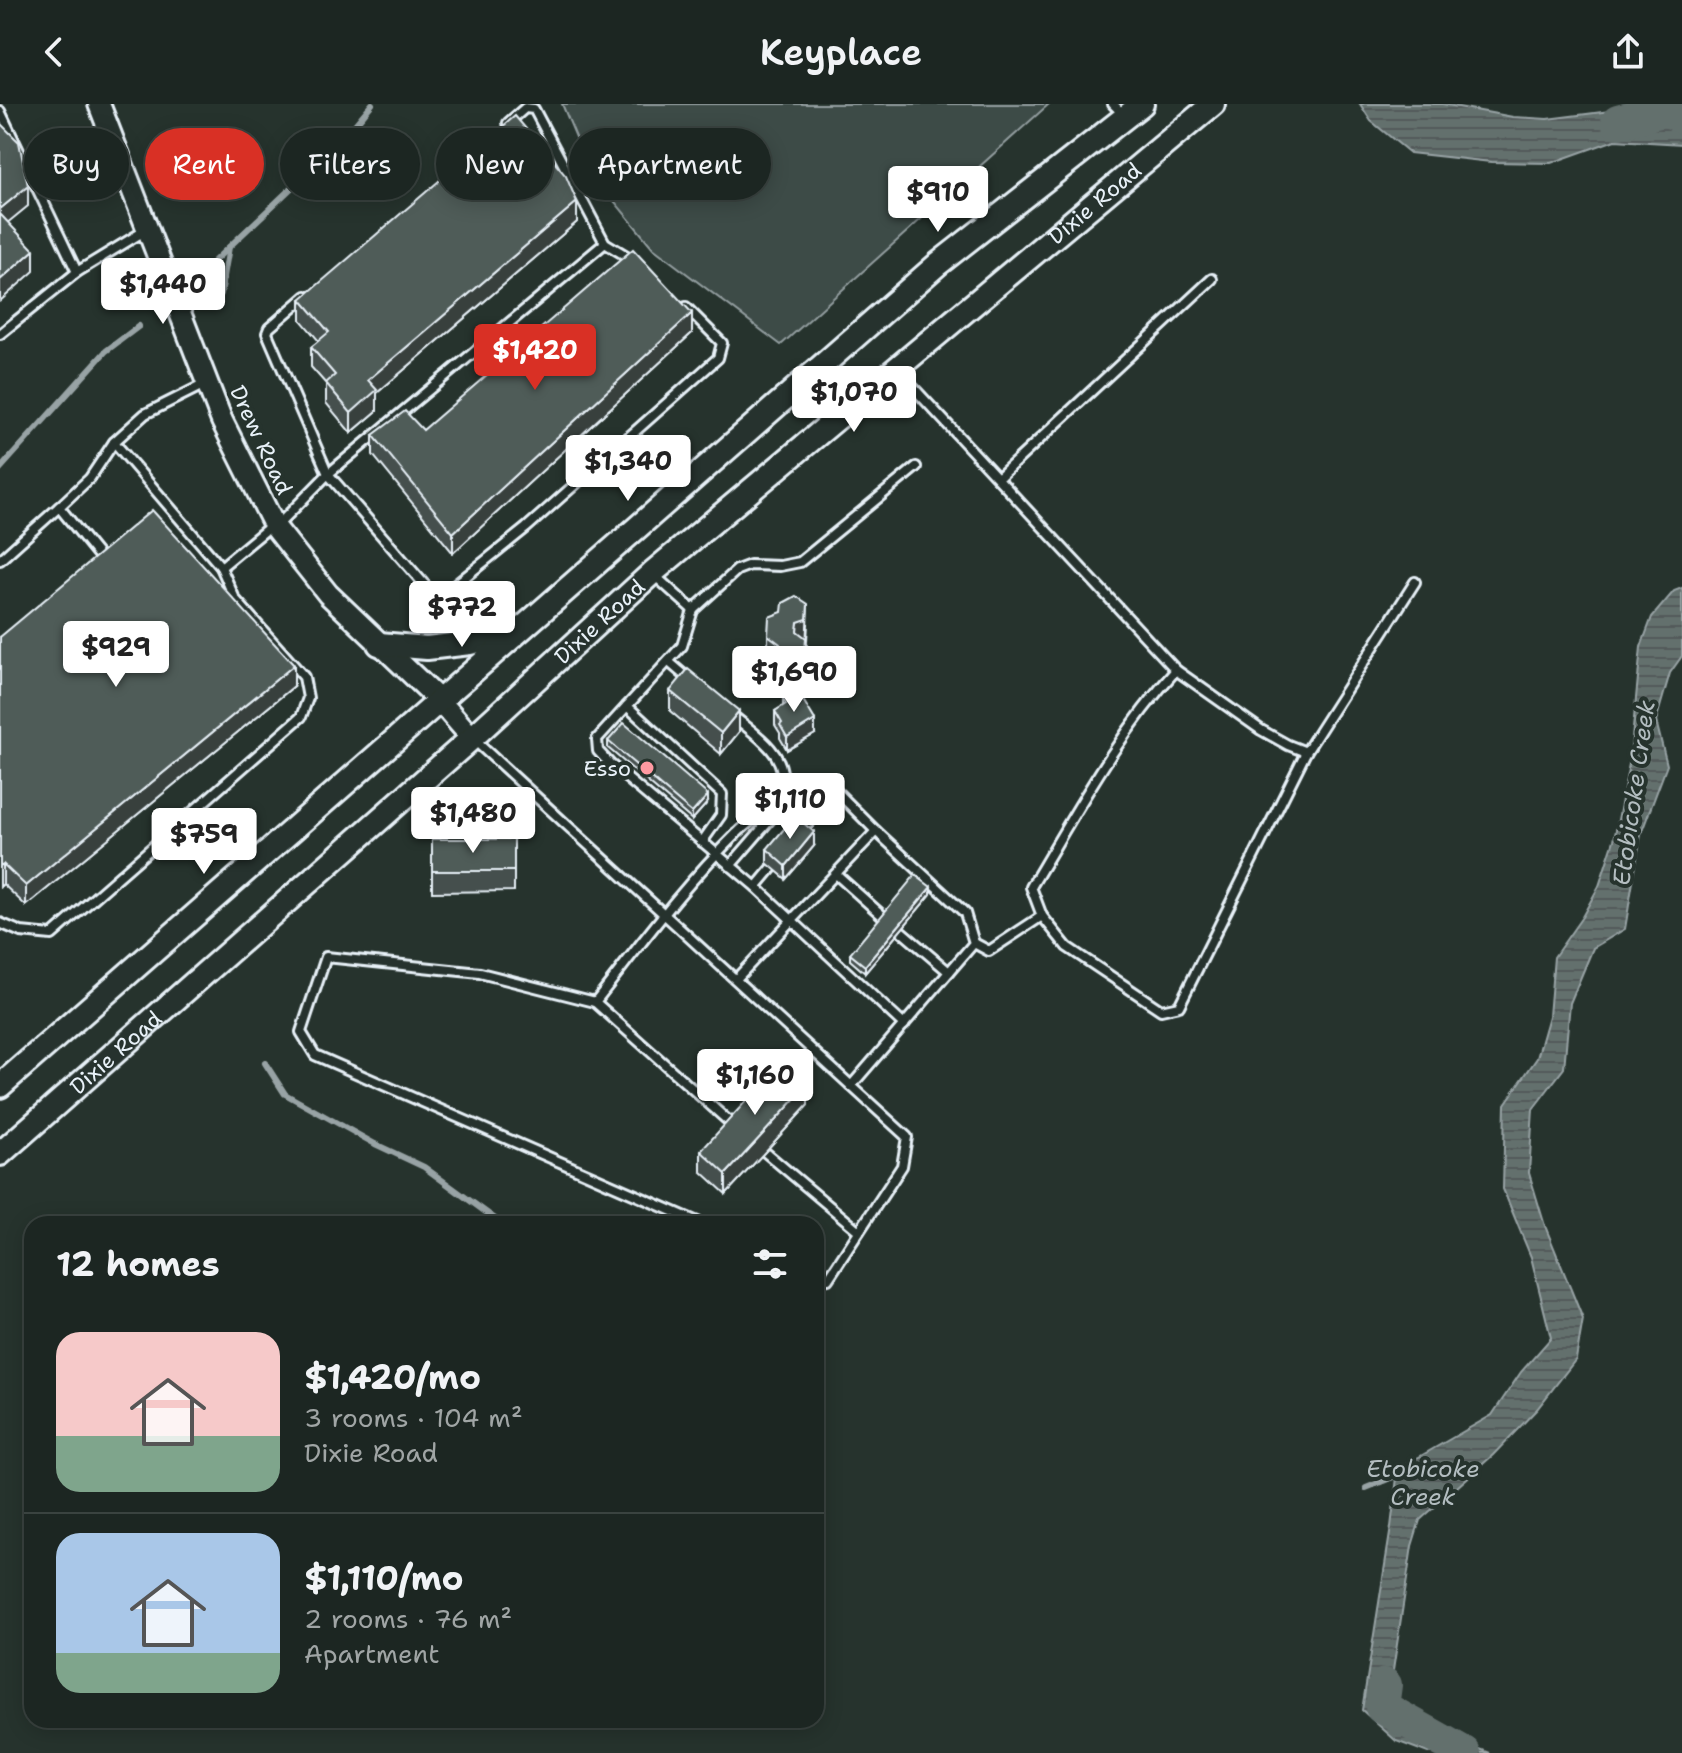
<!DOCTYPE html>
<meta charset="utf-8">
<style>
:root{--surface:#1c2622;--page:#252e2a;--text:#f1f3f6;--muted:#a0a5a5;--line:#3a4340;--accent:#d93025}
body{margin:0;font-family:"Shantell Sans",sans-serif;background:var(--page);color:var(--text);height:100vh;display:flex;flex-direction:column;font-size:30px;white-space:nowrap}
*{box-sizing:border-box;margin:0}
p{font-size:26px;color:var(--muted)}
.icon{flex:none;width:44px;height:44px;fill:none;stroke:currentColor;stroke-width:2;stroke-linecap:round;stroke-linejoin:round}
.map{position:relative;flex:1;overflow:hidden}
.sheet{position:absolute;left:24px;top:1112px;width:800px;height:512px;display:flex;flex-direction:column;background:var(--surface);border-radius:24px;box-shadow:0 4px 20px #0003,0 0 0 2px var(--line)}
.sheet>*{flex:none}
.banner{position:absolute;left:24px;top:24px;width:800px;height:72px;display:flex;gap:16px}
.price{position:absolute;translate:-50% -68px;padding:0 18px;border-radius:8px;background:#fff;color:#222;font-size:26px;line-height:52px;filter:drop-shadow(0 2px 4px #0008)}
.price::after{content:'';position:absolute;left:50%;top:48px;width:24px;height:18px;margin-left:-12px;background:inherit;clip-path:polygon(0 0,100% 0,50% 100%)}
.price.on{background:var(--accent);color:#fff}
ul{padding:0;list-style:none}
li{display:flex;align-items:center;gap:24px;height:200px;padding:0 32px}
li+li{border-top:2px solid var(--line)}
li span{display:grid;place-items:center;flex:none;width:224px;height:160px;border-radius:24px;color:#555}
li>.icon{margin-inline-start:auto}
span .icon{width:96px;height:96px;fill:#fffc;stroke-width:1}
li b{font-size:34px}
h2{display:flex;justify-content:space-between;align-items:center;height:96px;padding:0 32px;font-size:34px}
.tag{padding:0 28px;border-radius:36px;background:var(--surface);box-shadow:0 4px 20px #0003,0 0 0 2px var(--line);font-size:28px;line-height:72px}
.tag.on{background:var(--accent);color:#fff}
header{display:flex;justify-content:space-between;align-items:center;height:104px;padding:0 32px;background:var(--surface);font-size:36px;font-weight:600}
.map>svg:first-child{display:block}
.green{fill:#3e4b47;stroke:#939ea0;stroke-width:2}
.water{fill:url(#water-rules);stroke:#98a3a5;stroke-width:2}
.lines{fill:none;stroke-linecap:round;stroke-linejoin:round}
.stream{stroke:#98a3a5;stroke-width:6}
.river{stroke:#636f6d;stroke-width:34}
.service-casing{stroke:#e8f1f8;stroke-width:14}
.tertiary-casing{stroke:#e8f1f8;stroke-width:26}
.secondary-casing{stroke:#e8f1f8;stroke-width:28}
.service{stroke:#26332d;stroke-width:8}
.tertiary{stroke:#26332d;stroke-width:20}
.secondary{stroke:#26332d;stroke-width:22}
.wall{fill:#454f4d;stroke:#e8f1f8;stroke-width:2}
.shaded-wall{fill:#38403e;stroke:#e8f1f8;stroke-width:2}
.building{fill:#505c59;stroke:#e8f1f8;stroke-width:2}
.poi-dot{fill:#ff9aa2;stroke:#26332d;stroke-width:3}
.labels{text-anchor:middle;dominant-baseline:central;stroke-width:8;stroke-linejoin:round;paint-order:stroke}
.street-label{font-size:22px;fill:#e8f1f8;stroke:#26332d}
.poi-label{font-size:22px;fill:#e8f1f8;stroke:#26332d;text-anchor:end}
.water-label{font-size:24px;font-style:italic;fill:#b3bdc0;stroke:#26332d}
</style>
<header><svg class="icon" aria-label="back" viewBox="0 0 24 24"><path d="M15 5l-7 7 7 7"/></svg>Keyplace<svg class="icon" aria-label="share" viewBox="0 0 24 24"><path d="M12 15V3M7 8l5-5 5 5M5 13v7h14v-7"/></svg></header>
<div class="map">
<svg width="1682" height="1649" viewBox="0 0 1682 1649">
<defs>
<pattern id="water-rules" width="6" height="5" patternUnits="userSpaceOnUse" patternTransform="scale(2)"><rect width="6" height="5" fill="#636f6d"/><path d="M0 2.5h6" fill="none" stroke="#535a5a"/></pattern>
</defs>
<rect width="100%" height="100%" fill="#26332d"/>
<filter id="ink" filterUnits="userSpaceOnUse"><feTurbulence type="fractalNoise" baseFrequency=".0125" numOctaves="2"/><feDisplacementMap in="SourceGraphic" scale="16" xChannelSelector="R" yChannelSelector="G"/><feConvolveMatrix kernelMatrix="1 2 1 2 8 2 1 2 1" color-interpolation-filters="sRGB"/></filter>
<g filter="url(#ink)">
<polygon class="green" points="562,0 1049,0 781,241 653,144 591,69"/>
<g class="water">
<polygon points="1360,0 1442,0 1513,13 1547,15 1634,4 1682,8 1682,40 1615,36 1551,59 1491,58 1410,49 1371,17"/>
<polygon points="1682,484 1682,552 1670,569 1656,617 1667,661 1641,730 1625,825 1593,844 1570,899 1564,964 1533,1005 1529,1069 1545,1122 1583,1215 1576,1255 1537,1305 1493,1351 1420,1416 1412,1442 1390,1586 1403,1615 1490,1649 1428,1649 1396,1637 1362,1606 1391,1423 1398,1365 1492,1311 1521,1268 1551,1234 1531,1153 1503,1085 1505,1000 1537,954 1549,912 1554,853 1582,813 1599,782 1614,736 1630,655 1641,543 1652,513 1674,487"/>
</g>
<g class="lines">
<g class="stream">
<polyline points="211,160 343,35 372,0"/>
<polyline points="221,190 229,143"/>
<polyline points="0,365 106,247 139,222"/>
<polyline points="265,959 285,990 375,1040 424,1063 502,1120"/>
<polyline points="1366,1384 1403,1369"/>
</g>
<g class="river">
<polyline points="1618,18 1666,5 1682,13"/>
<polyline points="1385,1581 1382,1603 1464,1649"/>
</g>
<g class="service-casing">
<g id="service">
<polyline points="1113,0 1125,12"/>
<polyline points="0,7 77,168"/>
<polyline points="508,19 525,4 534,5 605,139 635,157"/>
<polyline points="605,139 328,370 430,487 444,490 526,424 718,254 722,239 686,203"/>
<polyline points="0,230 77,168 146,126"/>
<polyline points="897,266 1176,566 1261,626 1288,641 1306,648 1415,478"/>
<polyline points="207,279 145,310 114,338 221,463 273,420"/>
<polyline points="998,374 1212,175"/>
<polyline points="276,423 328,370 267,229 269,224 306,192"/>
<polyline points="0,456 59,403"/>
<polyline points="102,456 59,403 90,374 114,338"/>
<polyline points="653,470 693,506 682,542 627,602 722,690 721,711 702,738"/>
<polyline points="693,506 737,466 750,461 780,462 800,458 916,363"/>
<polyline points="669,558 690,576"/>
<path d="M1176,566C1117,631 1076,708 1031,783L1042,812L1067,843L1161,906L1179,902L1306,648"/>
<polyline points="627,602 597,635 598,647 610,660 756,783 904,921"/>
<polyline points="473,635 907,1033 902,1062 828,1175 816,1170"/>
<polyline points="801,729 835,686"/>
<polyline points="730,762 800,681 815,673 828,679 876,727"/>
<polyline points="836,770 885,814"/>
<polyline points="756,783 772,764"/>
<polyline points="0,819 21,828 52,831 301,613 308,594 304,573 235,495 221,463"/>
<polyline points="901,827 949,868"/>
<polyline points="974,839 989,847 1042,812"/>
<polyline points="736,875 876,727 965,809 974,839 851,982"/>
<polyline points="595,898 735,1023"/>
<polyline points="765,1048 859,1127"/>
<path d="M702,1120L315,951L301,928L326,853L480,869L595,898C640,841 684,781 736,730C749,718 781,692 782,675C785,647 749,626 731,610"/>
</g>
</g>
<g class="tertiary-casing">
<polyline id="tertiary" points="99,0 222,317 275,423 328,490 439,596 472,634"/>
</g>
<g class="secondary-casing">
<g id="secondary">
<polyline points="379,540 427,544 470,539 510,530"/>
<polyline points="0,982 938,160 1142,0"/>
<path id="s1" d="M0,1050L472,634L652,469L1213,0"/>
</g>
</g>
<use href="#service" class="service"/>
<use href="#tertiary" class="tertiary"/>
<use href="#secondary" class="secondary"/>
</g>
<g class="wall">
<polygon points="577,118 377,289 377,307 351,329 326,299 326,280 311,263 311,243 319,237 301,216 301,195"/>
<polygon points="692,229 453,449 373,351 373,331 423,326"/>
<polygon points="808,520 805,569 790,576 779,567 779,559 768,551 768,531"/>
<polygon points="0,533 294,582 26,802 3,780"/>
<polygon points="670,587 739,628 721,650 670,607"/>
<polygon points="783,595 815,630 787,646 780,634 780,629 775,621 775,607 783,602"/>
<polygon points="608,637 708,698 692,716 608,644"/>
<polygon points="432,735 514,735 514,787 432,788"/>
<polygon points="814,742 786,775 767,759 767,745"/>
<polygon points="931,790 865,869 850,856 850,850"/>
<polygon points="808,1001 726,1090 701,1067 701,1047"/>
</g>
<g class="shaded-wall">
<polygon points="28,82 28,102 0,125 0,105"/>
<polygon points="577,98 577,118 377,289 377,307 351,329 351,309 368,276"/>
<polygon points="34,146 34,167 0,197 0,176"/>
<polygon points="692,209 692,229 453,449 453,429"/>
<polygon points="808,500 805,569 790,576 790,556 798,518"/>
<polygon points="294,561 294,582 26,802 26,782"/>
<polygon points="739,607 739,628 721,650 721,629"/>
<polygon points="815,616 815,630 787,646 787,633"/>
<polygon points="708,691 708,698 692,716 692,709"/>
<polygon points="814,728 814,742 786,775 786,762"/>
<polygon points="3,760 3,780 0,783 0,762"/>
<polygon points="931,783 931,790 865,869 865,862"/>
<polygon points="808,981 808,1001 726,1090 726,1070"/>
</g>
<g class="building">
<polygon points="515,12 566,72 577,98 368,276 377,286 351,309 326,279 335,271 311,243 329,228 301,195"/>
<polygon points="0,19 19,38 28,82 0,105"/>
<polygon points="0,110 34,146 0,176"/>
<polygon points="633,145 692,209 453,429 373,331 405,307 423,326"/>
<polygon points="152,406 294,561 26,782 3,760 0,762 0,533"/>
<polygon points="796,492 808,500 807,515 798,518 797,527 806,534 805,548 790,556 779,546 780,540 768,531 769,513 782,508 783,499"/>
<polygon points="688,565 739,607 721,629 670,587"/>
<polygon points="797,586 815,616 787,633 780,621 782,619 775,607 786,600 783,595"/>
<polygon points="624,619 708,691 692,709 608,637"/>
<polygon points="795,712 814,728 786,762 767,745"/>
<rect x="432" y="735" width="82" height="32"/>
<polygon points="915,771 931,783 865,862 850,850"/>
<polygon points="782,957 808,981 726,1070 701,1047"/>
</g>
</g>
<circle class="poi-dot" cx="647" cy="664" r="8"/>
<g class="labels">
<g class="street-label">
<text stroke="none"><textPath href="#s1" startOffset="1450">Dixie Road</textPath></text>
<text transform="translate(261 336) rotate(65)">Drew Road</text>
<text stroke="none"><textPath href="#s1" startOffset="802">Dixie Road</textPath></text>
<text stroke="none"><textPath href="#s1" startOffset="154">Dixie Road</textPath></text>
</g>
<g class="poi-label">
<text x="631" y="664">Esso</text>
</g>
<g class="water-label">
<text transform="translate(1634 689) rotate(-82)">Etobicoke Creek</text>
<text x="1423" y="1365">Etobicoke<tspan x="1423" dy="28">Creek</tspan></text>
</g>
</g>
</svg>
<b class="price" style="left:938px;top:130px">$910</b>
<b class="price" style="left:163px;top:222px">$1,440</b>
<b class="price on" style="left:535px;top:288px">$1,420</b>
<b class="price" style="left:854px;top:330px">$1,070</b>
<b class="price" style="left:628px;top:399px">$1,340</b>
<b class="price" style="left:462px;top:545px">$772</b>
<b class="price" style="left:116px;top:585px">$929</b>
<b class="price" style="left:794px;top:610px">$1,690</b>
<b class="price" style="left:790px;top:737px">$1,110</b>
<b class="price" style="left:473px;top:751px">$1,480</b>
<b class="price" style="left:204px;top:772px">$759</b>
<b class="price" style="left:755px;top:1013px">$1,160</b>
<div class="banner">
<a class="tag">Buy</a>
<a class="tag on">Rent</a>
<a class="tag">Filters</a>
<a class="tag">New</a>
<a class="tag">Apartment</a>
</div>
<section class="sheet">
<h2>12 homes<svg class="icon" aria-label="filters" viewBox="0 0 24 24"><path d="M4 7h16M4 17h16"/><circle cx="9" cy="7" r="2"/><circle cx="15" cy="17" r="2"/></svg></h2>
<ul>
<li><span style="background:linear-gradient(#f6c9c9 65%,#7fa58c 0)"><svg class="icon" aria-label="home" viewBox="0 0 24 24"><path d="M3 11l9-7 9 7M6 9v11h12V9"/></svg></span><div><b>$1,420/mo</b><p>3 rooms · 104 m²</p><p>Dixie Road</p></div></li>
<li><span style="background:linear-gradient(#a9c7e8 75%,#7fa58c 0)"><svg class="icon" aria-label="home" viewBox="0 0 24 24"><path d="M3 11l9-7 9 7M6 9v11h12V9"/></svg></span><div><b>$1,110/mo</b><p>2 rooms · 76 m²</p><p>Apartment</p></div></li>
</ul>
</section>
</div>
